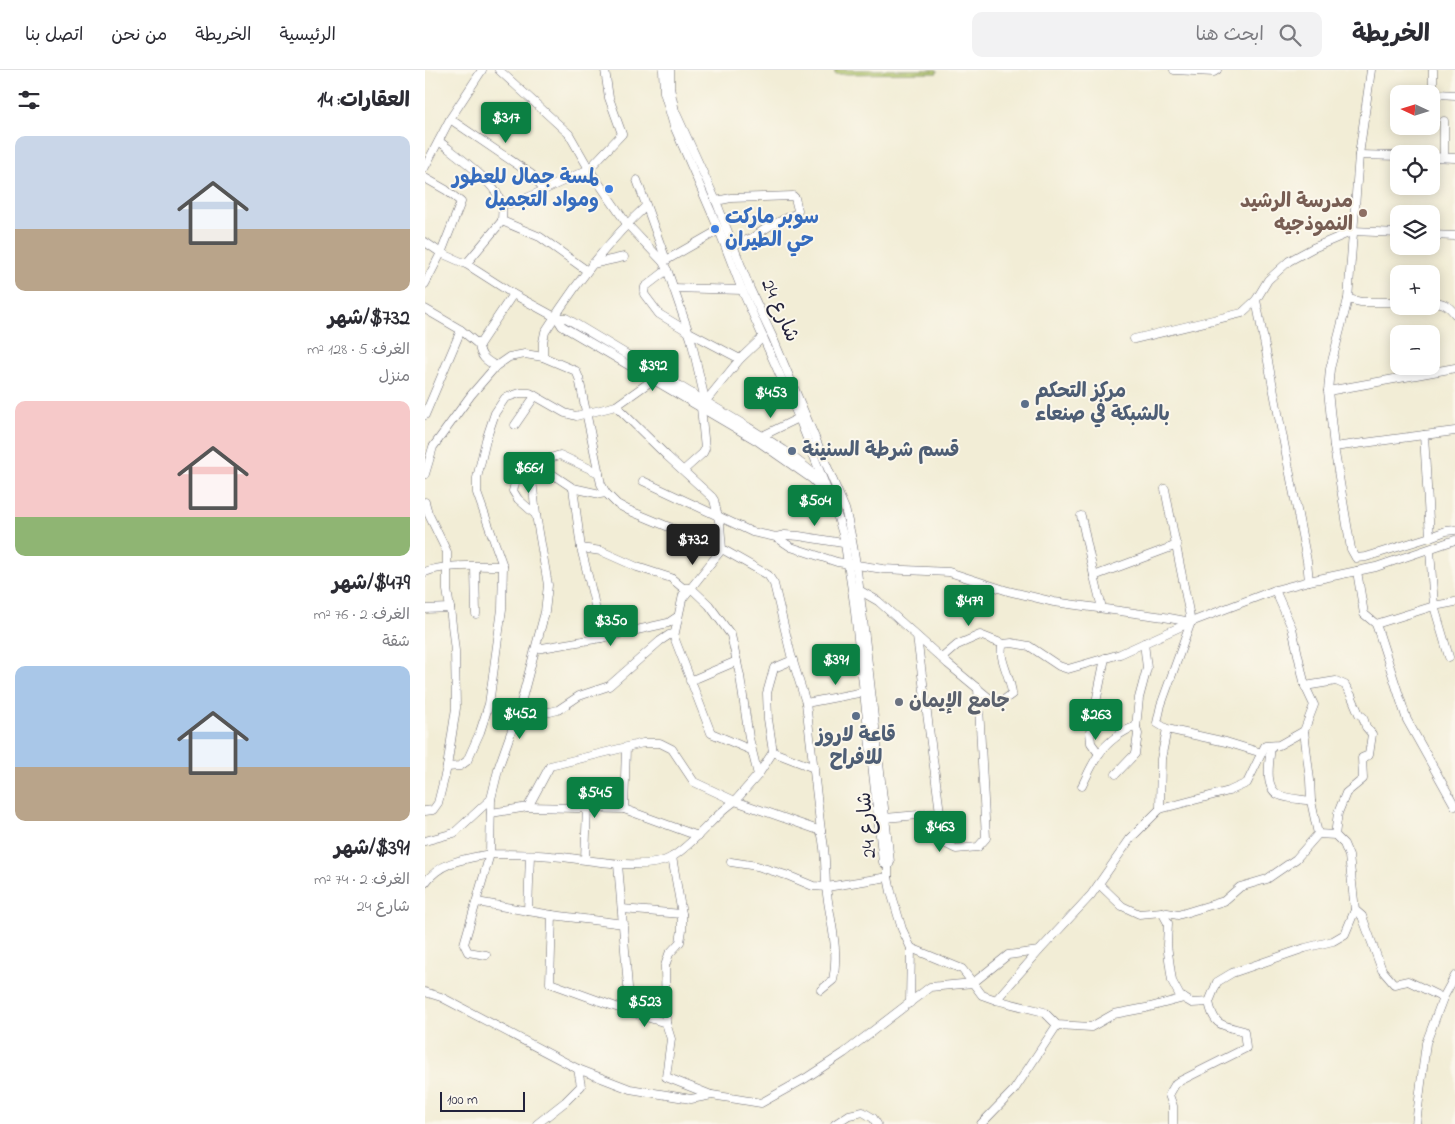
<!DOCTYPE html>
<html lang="ar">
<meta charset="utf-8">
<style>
:root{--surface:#fff;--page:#f2f2f3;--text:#2b2b33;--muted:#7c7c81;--line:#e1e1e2;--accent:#0b8043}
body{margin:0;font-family:"Indie Flower","Playpen Sans Arabic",sans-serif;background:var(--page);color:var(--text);direction:rtl;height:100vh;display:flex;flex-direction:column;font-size:19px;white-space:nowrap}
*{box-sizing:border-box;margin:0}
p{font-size:16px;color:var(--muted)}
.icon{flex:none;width:28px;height:28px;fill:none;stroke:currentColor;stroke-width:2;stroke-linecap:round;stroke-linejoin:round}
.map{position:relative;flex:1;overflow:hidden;direction:ltr}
.side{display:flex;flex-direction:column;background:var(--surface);width:425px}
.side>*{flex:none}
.needle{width:32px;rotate:274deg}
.buttons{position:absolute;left:965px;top:15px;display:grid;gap:10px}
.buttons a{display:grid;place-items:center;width:50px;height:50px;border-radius:10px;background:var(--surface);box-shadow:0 2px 12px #0003;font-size:25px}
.scale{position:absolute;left:15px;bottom:12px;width:85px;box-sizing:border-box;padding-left:5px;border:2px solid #22223b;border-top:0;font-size:14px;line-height:18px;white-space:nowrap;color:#22223b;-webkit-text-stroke:4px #fbf7ec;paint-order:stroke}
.price{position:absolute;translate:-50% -42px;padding:0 11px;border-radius:5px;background:var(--accent);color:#fff;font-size:16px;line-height:32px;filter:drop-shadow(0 1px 2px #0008)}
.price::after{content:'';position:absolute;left:50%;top:30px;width:15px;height:11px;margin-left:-8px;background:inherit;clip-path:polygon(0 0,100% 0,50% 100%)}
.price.active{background:#222;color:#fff}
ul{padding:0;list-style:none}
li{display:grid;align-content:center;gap:10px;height:265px;padding:0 15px}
li span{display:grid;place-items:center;height:155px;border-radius:10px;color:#555}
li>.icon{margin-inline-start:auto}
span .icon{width:90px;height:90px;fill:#fffc;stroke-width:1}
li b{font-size:21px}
h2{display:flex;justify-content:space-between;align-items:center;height:60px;padding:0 15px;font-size:21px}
header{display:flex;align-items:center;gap:30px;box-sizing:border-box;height:70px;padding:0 25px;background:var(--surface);border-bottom:1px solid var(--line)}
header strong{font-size:24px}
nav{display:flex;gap:28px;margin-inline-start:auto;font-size:18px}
.search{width:350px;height:45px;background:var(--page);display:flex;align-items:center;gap:12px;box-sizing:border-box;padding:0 18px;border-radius:10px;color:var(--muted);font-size:19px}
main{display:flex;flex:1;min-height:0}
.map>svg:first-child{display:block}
.park{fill:#bacf73;stroke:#6e7857}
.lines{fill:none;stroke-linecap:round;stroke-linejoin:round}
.minor-casing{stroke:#6b6971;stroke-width:9}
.minor{stroke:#fff;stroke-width:8}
.shop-dot{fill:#3f7fe0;stroke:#fbf7ec;stroke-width:2}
.education-dot{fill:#8d6e63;stroke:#fbf7ec;stroke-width:2}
.service-dot{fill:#5c6f8a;stroke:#fbf7ec;stroke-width:2}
.worship-dot{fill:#6b7280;stroke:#fbf7ec;stroke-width:2}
.labels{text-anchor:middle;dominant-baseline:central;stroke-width:4;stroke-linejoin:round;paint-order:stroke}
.shop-label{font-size:20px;font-weight:bold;fill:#366cbe;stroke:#fbf7ec;text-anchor:end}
.education-label{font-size:20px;font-weight:bold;fill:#785e54;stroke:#fbf7ec;text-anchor:end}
.street-label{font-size:20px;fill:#22223b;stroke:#fbf7ec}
.service-label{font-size:20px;font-weight:bold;fill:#4e5e75;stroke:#fbf7ec;text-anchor:start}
.worship-label{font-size:20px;font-weight:bold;fill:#5b616d;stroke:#fbf7ec;text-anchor:start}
</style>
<header>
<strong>الخريطة</strong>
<div class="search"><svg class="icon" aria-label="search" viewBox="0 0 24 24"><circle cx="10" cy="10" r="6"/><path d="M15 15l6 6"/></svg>ابحث هنا</div>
<nav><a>الرئيسية</a><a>الخريطة</a><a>من نحن</a><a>اتصل بنا</a></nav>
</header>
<main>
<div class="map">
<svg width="1030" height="1054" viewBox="0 0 1030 1054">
<rect width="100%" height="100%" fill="#fbf7ec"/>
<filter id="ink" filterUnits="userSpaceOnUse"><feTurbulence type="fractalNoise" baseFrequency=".02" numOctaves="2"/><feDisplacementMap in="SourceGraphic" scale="10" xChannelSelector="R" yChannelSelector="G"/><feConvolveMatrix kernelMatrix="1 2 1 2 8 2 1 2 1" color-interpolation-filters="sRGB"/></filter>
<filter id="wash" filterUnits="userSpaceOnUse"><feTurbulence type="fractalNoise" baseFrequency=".0096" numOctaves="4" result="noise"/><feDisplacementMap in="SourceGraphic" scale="20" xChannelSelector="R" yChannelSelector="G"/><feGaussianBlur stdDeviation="1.12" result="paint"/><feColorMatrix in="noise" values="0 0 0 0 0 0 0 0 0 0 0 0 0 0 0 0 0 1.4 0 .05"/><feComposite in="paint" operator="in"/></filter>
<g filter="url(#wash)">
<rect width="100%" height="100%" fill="#f2edd6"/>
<polygon class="park" points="410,0 512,0 512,3 410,4"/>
</g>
<g filter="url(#ink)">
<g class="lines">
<g class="minor-casing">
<g id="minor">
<polyline points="74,0 144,64 164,99 202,154 238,192"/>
<polyline points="238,0 239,22 249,56 294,160 317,220 374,348 413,448 419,468 429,533 458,792 463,797"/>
<path d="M245,0V18L250,41L291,131L325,219L348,268L420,439C431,481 435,525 440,567C449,642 456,717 465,792L463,797V807L466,822L477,859L486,878L485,933"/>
<polyline points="749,0 789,2 792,0"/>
<polyline points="946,0 934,85 923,229 905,299 903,321 909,377 926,479 931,488 941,487 1005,467 999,365 1030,361"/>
<polyline points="1008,0 1008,16 1013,24 1030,25"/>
<polyline points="25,49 106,104 119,119"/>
<polyline points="1019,51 1019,87"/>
<path d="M14,71C31,85 72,113 77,135C78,140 77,146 77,151L41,194"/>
<polyline points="934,85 974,86"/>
<polyline points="1006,87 1030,88"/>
<polyline points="0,97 25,49 57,0"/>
<polyline points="0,108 21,120 36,132 16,183 0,214"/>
<polyline points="212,110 241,190"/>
<polyline points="291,131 306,128 368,126 370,128 373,140 372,143 343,157 327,168 308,175"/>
<polyline points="77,134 91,133 164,99 197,64 184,28 180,0"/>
<polyline points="77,151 115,167 161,200"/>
<polyline points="1006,165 1030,166"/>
<polyline points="0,172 16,183 41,194 88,224 132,248"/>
<polyline points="167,194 199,187"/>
<polyline points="242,200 220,217 219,224 234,244 264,262 315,289"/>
<polyline points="248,218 317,220"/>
<polyline points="923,229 936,232 974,232"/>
<path d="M1006,232C1018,232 1023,235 1030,244"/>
<polyline points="0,239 36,260 0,345"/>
<polyline points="36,260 54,275 88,224"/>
<polyline points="709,269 817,243 831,230"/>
<path d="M54,275C55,286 61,291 71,296"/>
<path d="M118,287V272L120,262C149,216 181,173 221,136"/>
<path d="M229,309L191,336L242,386L287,427L289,430L295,455L297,479L343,505L349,514L366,585L381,633L396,761C401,779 400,798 401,816C404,847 415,879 408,910L396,920"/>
<polyline points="903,321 1030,298"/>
<polyline points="280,330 266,269 243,202 238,192 294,160"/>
<polyline points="90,355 110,326"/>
<polyline points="335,367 374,348"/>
<polyline points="909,377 999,365"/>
<polyline points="108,399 122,389 135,385 174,403"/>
<polyline points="259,400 278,383 280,379 276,337 315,289 338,267"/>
<polyline points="106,401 98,402 92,405 88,421 93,429 111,445"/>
<polyline points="0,404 8,377 46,325 71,296 84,287 100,284 118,287 151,301 154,308 176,414 181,423"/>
<polyline points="397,410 359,380 323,357 141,248 132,248 137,256 331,370 387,409 400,422"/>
<polyline points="218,411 327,462 351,467 360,465 374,466 424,474"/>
<polyline points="148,418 156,478 168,526 176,568"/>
<polyline points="740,419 766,552 736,635 732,653 742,659 801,672 837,683"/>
<polyline points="0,432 3,443 22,482 22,520 25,538 0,539"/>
<polyline points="656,446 669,506"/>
<polyline points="351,467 366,477 412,492 458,499 524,502 583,521 629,532 739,547 766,552"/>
<polyline points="1005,467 1021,461 1030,460"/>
<polyline points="1005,480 1009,536 1030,532"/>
<polyline points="50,497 51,544"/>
<polyline points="932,501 939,544 951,554"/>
<path d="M0,502C19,494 57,496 78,496"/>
<polyline points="884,511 882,491 831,230 843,210 864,191 888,178 928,161 974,163"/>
<path d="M432,519L453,531L523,594L569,632H576L587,624C586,606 572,588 578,574L587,573L604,576L634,596L643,599L695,584L766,552L850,520L884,511L951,497L1030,470"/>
<polyline points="258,525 249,567 286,663 326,680"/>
<path d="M258,528L297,479L203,440L192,434L181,423L175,424L148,418L124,402L108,399L106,401L111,445L123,515L120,542L94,640L74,696L66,729L65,784C86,784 106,784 127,786C157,788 221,803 247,787C271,772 287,747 310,731L396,761"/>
<polyline points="677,538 669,506 752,475"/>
<polyline points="492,567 519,773 531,779 553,777 561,768 553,618"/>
<polyline points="111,579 176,568 243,553 252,547"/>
<polyline points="1024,587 1009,536 951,554 982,650 1030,736"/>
<polyline points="517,588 532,575 555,565 578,574"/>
<polyline points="265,611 312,591"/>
<polyline points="880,616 911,611 920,615 926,625 934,644 938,647 941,657 947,664 944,685 937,688 938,709 921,723 913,743 910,765"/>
<polyline points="381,633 444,621"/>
<polyline points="94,640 125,642 133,640 154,626 184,616 235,571 244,565 249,564"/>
<polyline points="879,661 885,710 886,731"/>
<path d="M846,676C845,689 838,718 854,725C863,729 876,729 886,731L893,764L910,765L919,774L924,786L930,840L937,846L957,900L969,914L983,911L1018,928"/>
<polyline points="348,682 389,698"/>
<polyline points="674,684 666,673 665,662 680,588"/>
<polyline points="22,697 35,696 42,691 55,662 64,634 77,539 78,496 52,423 52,408 61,370 70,343 80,328 95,323 105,323 140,343 151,346 191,336"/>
<polyline points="691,704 710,684 713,664 711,657 714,628 722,598 719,573"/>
<polyline points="333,705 348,682 343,649 342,623 349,598 368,590"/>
<path d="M657,716C662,706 667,694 674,684C681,674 698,659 711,657"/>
<polyline points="103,737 125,696 218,673 235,673 247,679 269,712 310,731 333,705 324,668 315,606 306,565 284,535 266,518 258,518 246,508 212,497 176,481 156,478"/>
<polyline points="199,739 201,678"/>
<polyline points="735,739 736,689 742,659"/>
<polyline points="0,741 8,740 13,733 22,697 31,638 30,581 25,538"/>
<polyline points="66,743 103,737 199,739 273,766"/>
<polyline points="460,748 516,743"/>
<polyline points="0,771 29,763 66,729"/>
<polyline points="105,785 103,841 127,845"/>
<polyline points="247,787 257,844 257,860 255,872 244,884 240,896 241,953 246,969 241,1007 286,1025"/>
<polyline points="160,789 162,737"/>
<polyline points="306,792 332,796 364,806 388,816 402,817 463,807"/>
<polyline points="193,794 205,942 125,913 127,845 199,854"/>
<path d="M0,813C16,791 40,789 65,784L39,874L43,882L61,885"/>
<polyline points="674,814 697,836 714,844 737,842 743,853 742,875 747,911 755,926 767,933 784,932 792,912 807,903 880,878 908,871 920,864 930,840"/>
<polyline points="52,832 103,841"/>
<polyline points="197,839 257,844"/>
<polyline points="737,842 753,845 799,831 815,817 842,809 871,789 893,764"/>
<polyline points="486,878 537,899 548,913 583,885 614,881 666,825 705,769 735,739 804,721 822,713 840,676 854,675 879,661 889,635 880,616 867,558 850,520"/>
<polyline points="614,881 571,930 619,942 632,955 666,957 689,944 721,938 759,928"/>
<polyline points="0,922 16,927 153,999"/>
<polyline points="205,942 241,953"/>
<polyline points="112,1054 140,1032 156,1016 153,999 205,1019 266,1029 287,1025 336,1033 381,1008 419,983 505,917 548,913 557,925 571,930"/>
<polyline points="410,1054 424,1045 438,1042 448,1048 452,1054"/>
<polyline points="556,1054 589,1020 632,955"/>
<path d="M748,1054V1036L744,1025L751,1013L821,978L819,961C797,955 789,957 784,932"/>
<polyline points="991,1054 1001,973 1018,928 1030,906"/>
</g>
</g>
<use href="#minor" class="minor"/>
</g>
</g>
<g class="shop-dot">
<circle cx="184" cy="119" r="5"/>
<circle cx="290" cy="159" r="5"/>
</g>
<circle class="education-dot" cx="938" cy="143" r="5"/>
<g class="service-dot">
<circle cx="600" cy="334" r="5"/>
<circle cx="367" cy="381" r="5"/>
<circle cx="431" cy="646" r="5"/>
</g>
<circle class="worship-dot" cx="474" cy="632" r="5"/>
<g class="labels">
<g class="shop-label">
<text x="174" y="108">لمسة جمال للعطور<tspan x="174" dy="23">ومواد التجميل</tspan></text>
<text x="300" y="148" text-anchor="start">سوبر ماركت<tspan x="300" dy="23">حي الطيران</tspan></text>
</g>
<g class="education-label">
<text x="928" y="132">مدرسة الرشيد<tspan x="928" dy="23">النموذجيه</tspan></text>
</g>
<g class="street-label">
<text transform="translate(354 241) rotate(66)">شارع 24</text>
<text transform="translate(443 755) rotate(-95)">شارع 24</text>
</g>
<g class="service-label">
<text x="610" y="322">مركز التحكم<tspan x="610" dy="23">بالشبكة في صنعاء</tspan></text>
<text x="377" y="381">قسم شرطة السنينة</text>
<text x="431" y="666" text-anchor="middle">قاعة لاروز<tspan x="431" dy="23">للافراح</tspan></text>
</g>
<g class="worship-label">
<text x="484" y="632">جامع الإيمان</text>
</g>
</g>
</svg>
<div class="buttons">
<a><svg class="needle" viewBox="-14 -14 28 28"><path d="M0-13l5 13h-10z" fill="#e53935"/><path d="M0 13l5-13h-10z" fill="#7c7c81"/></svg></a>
<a><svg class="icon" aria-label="locate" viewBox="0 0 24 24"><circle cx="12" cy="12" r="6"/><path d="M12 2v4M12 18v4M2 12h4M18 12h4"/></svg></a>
<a><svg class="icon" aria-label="layers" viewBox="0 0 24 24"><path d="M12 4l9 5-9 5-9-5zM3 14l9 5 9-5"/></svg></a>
<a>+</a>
<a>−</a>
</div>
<div class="scale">100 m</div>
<b class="price" style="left:81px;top:74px">$317</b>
<b class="price" style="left:228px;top:322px">$392</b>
<b class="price" style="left:346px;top:349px">$453</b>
<b class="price" style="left:104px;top:424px">$661</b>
<b class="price" style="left:390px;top:457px">$504</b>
<b class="price active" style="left:268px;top:496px">$732</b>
<b class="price" style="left:544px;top:557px">$479</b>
<b class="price" style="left:186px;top:577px">$350</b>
<b class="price" style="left:411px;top:616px">$391</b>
<b class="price" style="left:95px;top:670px">$452</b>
<b class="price" style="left:671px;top:671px">$263</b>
<b class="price" style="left:170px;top:749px">$545</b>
<b class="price" style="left:515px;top:783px">$463</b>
<b class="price" style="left:220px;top:958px">$523</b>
</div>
<section class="side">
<h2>العقارات: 14<svg class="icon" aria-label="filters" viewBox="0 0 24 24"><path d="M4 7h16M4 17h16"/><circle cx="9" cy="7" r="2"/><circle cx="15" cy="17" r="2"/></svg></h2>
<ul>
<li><span style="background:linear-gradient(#c9d6e8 60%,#b9a48a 0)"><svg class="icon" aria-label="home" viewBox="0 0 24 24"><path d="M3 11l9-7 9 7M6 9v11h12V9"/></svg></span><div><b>$732/شهر</b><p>الغرف: 5 · 128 m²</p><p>منزل</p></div></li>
<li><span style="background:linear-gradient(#f6c9c9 75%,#8fb573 0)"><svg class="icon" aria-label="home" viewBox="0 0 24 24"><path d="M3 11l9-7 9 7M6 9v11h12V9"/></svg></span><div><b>$479/شهر</b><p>الغرف: 2 · 76 m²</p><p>شقة</p></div></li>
<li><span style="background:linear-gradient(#a9c7e8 65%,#b9a48a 0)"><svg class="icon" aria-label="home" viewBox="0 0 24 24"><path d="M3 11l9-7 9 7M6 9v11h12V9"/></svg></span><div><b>$391/شهر</b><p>الغرف: 2 · 74 m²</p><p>شارع 24</p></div></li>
</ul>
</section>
</main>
